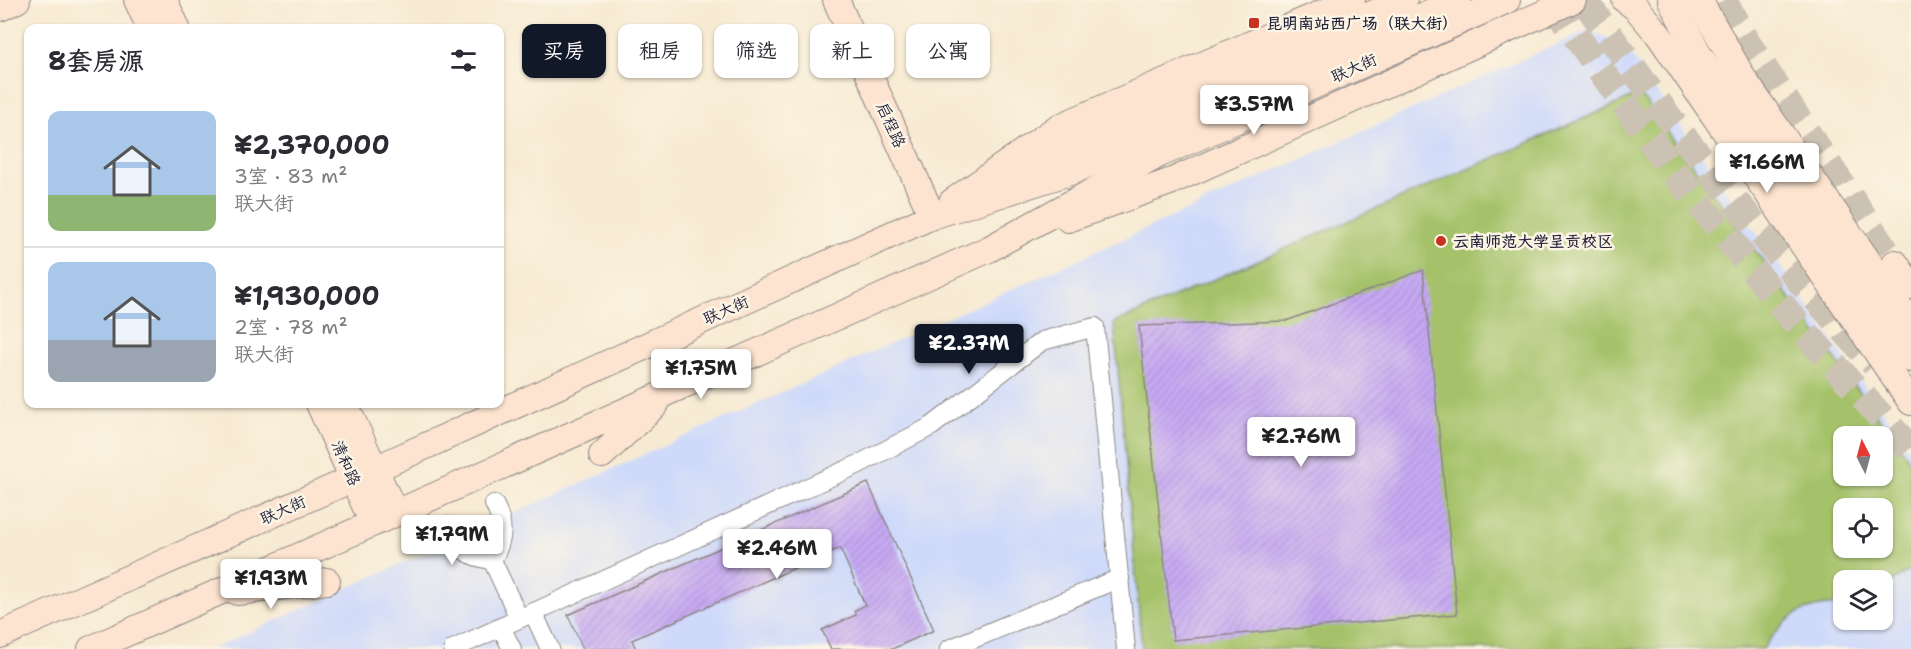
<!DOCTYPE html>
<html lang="zh">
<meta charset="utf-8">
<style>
:root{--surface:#fff;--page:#f7f7f7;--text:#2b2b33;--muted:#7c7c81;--line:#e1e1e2;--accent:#111827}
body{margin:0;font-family:"Shantell Sans","LXGW WenKai TC",sans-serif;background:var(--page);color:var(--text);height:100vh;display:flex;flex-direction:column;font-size:22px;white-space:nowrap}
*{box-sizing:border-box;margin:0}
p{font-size:20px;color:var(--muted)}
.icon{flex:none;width:33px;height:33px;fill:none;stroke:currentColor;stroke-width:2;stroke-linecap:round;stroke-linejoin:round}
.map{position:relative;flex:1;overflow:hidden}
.side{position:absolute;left:24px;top:24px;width:480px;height:384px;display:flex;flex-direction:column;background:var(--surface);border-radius:12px;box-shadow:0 2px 4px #0004}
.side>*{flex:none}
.hud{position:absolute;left:522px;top:24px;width:570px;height:54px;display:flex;gap:12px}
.needle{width:39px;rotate:354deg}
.fabs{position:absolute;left:1833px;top:426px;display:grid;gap:12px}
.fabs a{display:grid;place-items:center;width:60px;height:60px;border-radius:12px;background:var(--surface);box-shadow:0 2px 4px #0004;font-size:30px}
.price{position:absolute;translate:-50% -51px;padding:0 14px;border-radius:6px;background:#fff;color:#222;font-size:20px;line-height:39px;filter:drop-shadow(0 2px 3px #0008)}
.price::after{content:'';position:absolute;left:50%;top:36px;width:18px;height:14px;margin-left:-9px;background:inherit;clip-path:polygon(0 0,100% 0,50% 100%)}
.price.selected{background:var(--accent);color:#fff}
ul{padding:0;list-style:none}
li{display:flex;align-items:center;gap:18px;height:150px;padding:0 24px}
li+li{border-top:2px solid var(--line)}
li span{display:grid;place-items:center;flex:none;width:168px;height:120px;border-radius:12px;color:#555}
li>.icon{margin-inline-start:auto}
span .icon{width:72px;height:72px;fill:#fffc;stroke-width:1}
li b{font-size:26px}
h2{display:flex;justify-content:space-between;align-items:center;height:72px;padding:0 24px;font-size:26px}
.tag{padding:0 21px;border-radius:12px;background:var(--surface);box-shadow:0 2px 4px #0004;font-size:21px;line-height:54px}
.tag.selected{background:var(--accent);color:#fff}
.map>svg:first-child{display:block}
.built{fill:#cfdafa;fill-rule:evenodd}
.grass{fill:#a5c26a;stroke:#647252;stroke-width:1.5;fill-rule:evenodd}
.building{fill:url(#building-hatch)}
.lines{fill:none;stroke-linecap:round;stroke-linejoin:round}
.secondary-tunnel{stroke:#ccc2b4;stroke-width:26;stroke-dasharray:26 13;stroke-linecap:butt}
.primary-tunnel{stroke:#ccc2b4;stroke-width:28;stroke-dasharray:28 14;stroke-linecap:butt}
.street-casing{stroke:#8c8686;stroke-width:20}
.secondary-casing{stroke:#8c8686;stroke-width:28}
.street{stroke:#fff;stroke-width:18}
.secondary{stroke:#fde4d0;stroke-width:26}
.poi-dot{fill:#c8321e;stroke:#fcf5e5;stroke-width:2}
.labels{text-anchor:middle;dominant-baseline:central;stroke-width:5;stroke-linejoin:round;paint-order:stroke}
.poi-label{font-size:16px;font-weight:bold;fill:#22223b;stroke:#fcf5e5;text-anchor:start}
.street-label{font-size:16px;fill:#22223b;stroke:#fcf5e5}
</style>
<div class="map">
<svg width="1911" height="649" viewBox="0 0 1911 649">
<defs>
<pattern id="building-hatch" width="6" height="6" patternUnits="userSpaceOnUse" patternTransform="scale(1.5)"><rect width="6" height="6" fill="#c6a9f3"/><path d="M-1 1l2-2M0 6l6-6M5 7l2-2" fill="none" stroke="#aa91d1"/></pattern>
</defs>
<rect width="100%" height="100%" fill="#fcf5e5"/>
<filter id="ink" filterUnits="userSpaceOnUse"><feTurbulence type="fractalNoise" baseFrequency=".0167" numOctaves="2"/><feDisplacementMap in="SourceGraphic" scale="12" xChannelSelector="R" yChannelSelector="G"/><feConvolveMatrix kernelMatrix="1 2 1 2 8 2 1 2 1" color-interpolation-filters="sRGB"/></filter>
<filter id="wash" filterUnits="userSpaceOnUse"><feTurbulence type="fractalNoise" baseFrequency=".008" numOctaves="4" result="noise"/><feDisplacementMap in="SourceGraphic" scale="24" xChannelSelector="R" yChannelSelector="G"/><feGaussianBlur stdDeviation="1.35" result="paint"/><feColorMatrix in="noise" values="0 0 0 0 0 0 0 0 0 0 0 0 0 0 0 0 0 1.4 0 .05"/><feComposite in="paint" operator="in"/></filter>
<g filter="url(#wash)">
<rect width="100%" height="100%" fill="#f7ead2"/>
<path class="built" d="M1588,30L1624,45L1911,452V649H212ZM1844,436H1882V476H1844ZM1844,508H1882V548H1844ZM1844,580H1882V620H1844Z"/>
<path class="grass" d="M1640,94L1911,462V569L1883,588L1882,580H1844L1843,604C1801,605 1787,615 1763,649H1142L1114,323ZM1844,436H1882V476H1844ZM1844,508H1882V548H1844Z"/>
<g id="blocks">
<g class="building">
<polygon points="1423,270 1457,614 1173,640 1139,326 1286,321"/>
<polygon points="868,483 934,630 892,649 831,649 822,630 856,615 854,611 865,605 840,548 632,640 636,649 583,649 568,615"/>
</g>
</g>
</g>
<g filter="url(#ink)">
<use href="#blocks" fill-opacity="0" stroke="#8c8686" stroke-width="1.5"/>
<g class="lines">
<polyline class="secondary-tunnel" points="1724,0 1746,40 1895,263"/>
<g class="primary-tunnel">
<polyline points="1553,0 1568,25 1673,171 1797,324 1911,450"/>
<polyline points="1584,0 1677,129 1801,282 1875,364"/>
</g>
<g class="street-casing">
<g id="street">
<path d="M447,526C455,548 468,557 492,560"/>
<polyline points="492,560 519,618"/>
<path d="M492,560C504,540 505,525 494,504"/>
<polyline points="533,612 550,649"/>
<polyline points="501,627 512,649"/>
<polyline points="453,649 859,464 932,426 1042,341 1095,327 1126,649"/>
<polyline points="949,649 1120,578"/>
</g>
</g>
<g class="secondary-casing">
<g id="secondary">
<polyline points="137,0 150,28"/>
<polyline points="164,0 177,28"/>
<polyline points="836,0 932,216"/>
<polyline points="1625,0 1636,8 1658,34 1911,402"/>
<polyline points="1671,0 1699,55 1911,359"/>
<polyline points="1699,0 1743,78 1911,324"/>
<polyline points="0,8 17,0"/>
<polyline points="999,182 1065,148 1404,0"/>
<polyline points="952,202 1057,128 1352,0"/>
<polyline points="1068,219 1172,181 1573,0"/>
<polyline points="1895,263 1911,286"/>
<polyline points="319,404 373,523"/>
<polyline points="345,404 395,513"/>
<polyline points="602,455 656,404"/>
<polyline points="237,592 327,581"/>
<polyline points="0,635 375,469 932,216 1073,171 1458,0"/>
<polyline points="91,649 989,249 1160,154 1507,0"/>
</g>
</g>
<use href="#street" class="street"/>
<use href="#secondary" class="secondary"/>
</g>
</g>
<g class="poi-dot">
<rect x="1248" y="17" width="12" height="12" rx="3"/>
<circle cx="1441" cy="241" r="6"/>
</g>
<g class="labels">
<g class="poi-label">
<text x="1266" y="23">昆明南站西广场（联大街）</text>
<text x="1453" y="241">云南师范大学呈贡校区</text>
</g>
<g class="street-label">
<text transform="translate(1354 68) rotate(-24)">联大街</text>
<text transform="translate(891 125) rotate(66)">启程路</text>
<text transform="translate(726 310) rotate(-24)">联大街</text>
<text transform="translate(346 463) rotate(66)">清和路</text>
<text transform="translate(283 510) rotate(-24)">联大街</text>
</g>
</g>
</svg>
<div class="fabs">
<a><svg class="needle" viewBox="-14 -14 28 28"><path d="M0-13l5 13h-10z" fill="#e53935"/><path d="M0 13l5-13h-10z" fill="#7c7c81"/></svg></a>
<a><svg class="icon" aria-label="locate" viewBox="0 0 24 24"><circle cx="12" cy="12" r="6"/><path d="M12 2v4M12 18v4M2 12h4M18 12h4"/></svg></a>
<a><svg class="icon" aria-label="layers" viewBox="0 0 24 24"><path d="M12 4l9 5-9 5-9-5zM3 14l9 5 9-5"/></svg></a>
</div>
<b class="price" style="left:1254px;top:136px">¥3.57M</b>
<b class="price" style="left:1767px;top:194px">¥1.66M</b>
<b class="price selected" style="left:969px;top:375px">¥2.37M</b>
<b class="price" style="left:701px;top:400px">¥1.75M</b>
<b class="price" style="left:1301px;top:468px">¥2.76M</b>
<b class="price" style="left:452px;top:566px">¥1.79M</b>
<b class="price" style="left:777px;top:580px">¥2.46M</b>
<b class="price" style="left:271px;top:610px">¥1.93M</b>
<div class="hud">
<a class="tag selected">买房</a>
<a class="tag">租房</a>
<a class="tag">筛选</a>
<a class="tag">新上</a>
<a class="tag">公寓</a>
</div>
<section class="side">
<h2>8套房源<svg class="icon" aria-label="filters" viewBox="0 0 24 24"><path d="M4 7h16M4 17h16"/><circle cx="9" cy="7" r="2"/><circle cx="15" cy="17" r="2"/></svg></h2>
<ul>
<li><span style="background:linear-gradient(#a9c7e8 70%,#8fb573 0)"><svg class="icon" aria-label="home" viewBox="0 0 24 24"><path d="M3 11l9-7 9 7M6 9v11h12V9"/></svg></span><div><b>¥2,370,000</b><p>3室 · 83 m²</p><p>联大街</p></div></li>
<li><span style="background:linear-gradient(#a9c7e8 65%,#9aa5b1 0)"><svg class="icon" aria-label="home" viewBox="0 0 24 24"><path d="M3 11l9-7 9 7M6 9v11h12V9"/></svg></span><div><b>¥1,930,000</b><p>2室 · 78 m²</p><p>联大街</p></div></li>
</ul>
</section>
</div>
